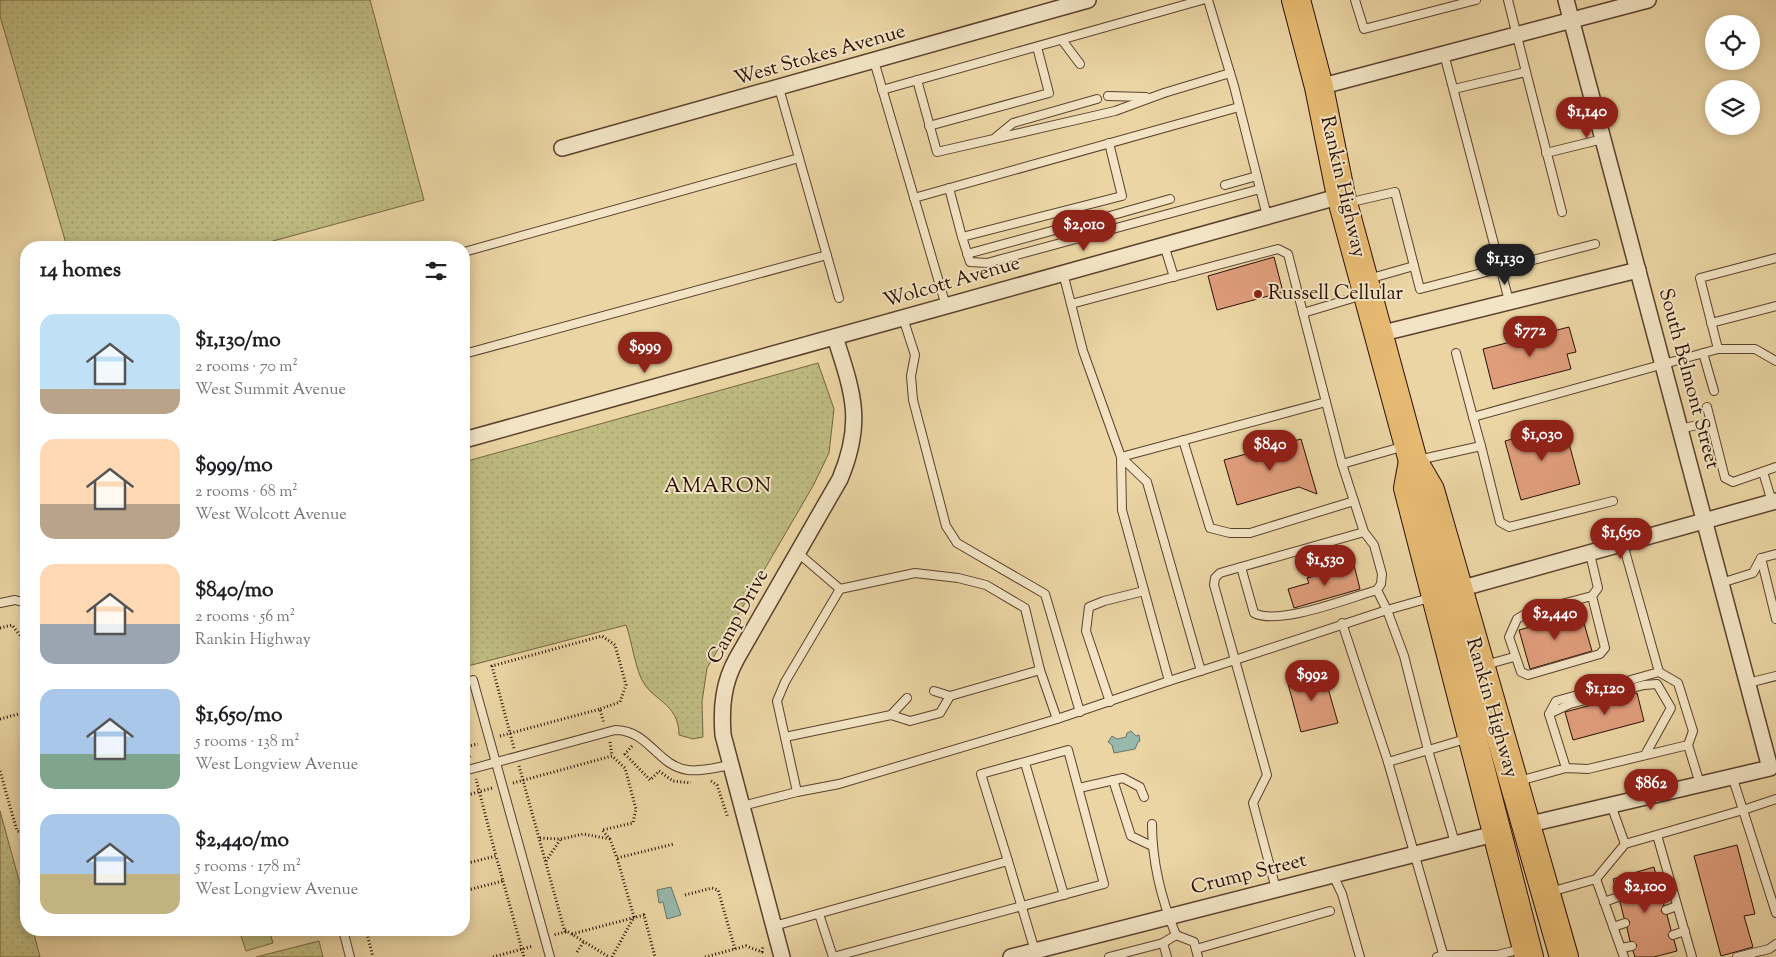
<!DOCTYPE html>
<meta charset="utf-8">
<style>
:root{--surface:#fff;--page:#f2f2f2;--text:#202124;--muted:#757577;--accent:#8f2418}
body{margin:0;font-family:"Sorts Mill Goudy",serif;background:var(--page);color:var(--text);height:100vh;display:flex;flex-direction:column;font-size:19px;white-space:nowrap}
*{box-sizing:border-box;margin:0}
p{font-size:16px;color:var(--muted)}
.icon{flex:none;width:28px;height:28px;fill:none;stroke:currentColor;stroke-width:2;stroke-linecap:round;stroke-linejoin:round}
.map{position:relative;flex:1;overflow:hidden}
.drawer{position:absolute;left:20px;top:241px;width:450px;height:695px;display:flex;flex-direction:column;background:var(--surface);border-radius:20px;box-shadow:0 2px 12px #0003}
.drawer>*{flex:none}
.controls{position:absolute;left:1705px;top:15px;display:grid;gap:10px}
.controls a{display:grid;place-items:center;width:55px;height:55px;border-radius:50%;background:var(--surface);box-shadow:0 2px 12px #0003;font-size:25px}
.price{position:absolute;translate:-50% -42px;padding:0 11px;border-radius:18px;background:var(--accent);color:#fff;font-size:16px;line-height:32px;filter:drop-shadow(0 1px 2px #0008)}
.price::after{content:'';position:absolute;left:50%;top:30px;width:15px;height:11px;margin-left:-8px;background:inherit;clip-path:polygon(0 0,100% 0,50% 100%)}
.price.selected{background:#222;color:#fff}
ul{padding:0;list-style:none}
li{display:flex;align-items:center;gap:15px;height:125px;padding:0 20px}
li span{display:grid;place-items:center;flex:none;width:140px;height:100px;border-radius:15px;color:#555}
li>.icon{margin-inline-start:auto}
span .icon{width:60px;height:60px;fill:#fffc;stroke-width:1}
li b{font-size:21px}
h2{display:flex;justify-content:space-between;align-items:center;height:60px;padding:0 20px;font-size:21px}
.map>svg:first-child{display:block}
.grass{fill:url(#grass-dots);stroke:#746542}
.garden{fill:#bebb81;stroke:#746542}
.water{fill:#98b8ab;stroke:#6c7468}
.building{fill:#df9d7c;stroke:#2b0f04}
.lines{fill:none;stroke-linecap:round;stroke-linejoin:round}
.lane-casing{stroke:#5b402c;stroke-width:10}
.street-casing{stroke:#5b402c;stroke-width:18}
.highway-casing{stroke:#2b0f04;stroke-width:30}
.path{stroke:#2b0f04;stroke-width:3;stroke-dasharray:1 2.5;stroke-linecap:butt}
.lane{stroke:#f2e4c4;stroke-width:8}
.street{stroke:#f2e4c4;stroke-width:15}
.highway{stroke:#e6ba72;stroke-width:28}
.poi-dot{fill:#8f2418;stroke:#f2e4c4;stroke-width:2}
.labels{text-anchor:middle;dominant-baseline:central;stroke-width:4;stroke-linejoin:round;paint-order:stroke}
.street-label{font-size:20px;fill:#2b0f04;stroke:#f2e4c4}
.poi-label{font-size:20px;fill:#2b0f04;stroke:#f2e4c4;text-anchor:start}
.neighbourhood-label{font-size:21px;letter-spacing:1px;fill:#2b0f04;stroke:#f2e4c4}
</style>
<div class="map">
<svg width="1776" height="957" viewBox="0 0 1776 957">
<defs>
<pattern id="grass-dots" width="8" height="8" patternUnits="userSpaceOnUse" patternTransform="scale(1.25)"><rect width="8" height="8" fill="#bebb81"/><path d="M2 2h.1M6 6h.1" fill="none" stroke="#a3a06e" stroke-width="1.8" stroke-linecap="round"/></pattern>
</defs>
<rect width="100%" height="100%" fill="#ebd5a4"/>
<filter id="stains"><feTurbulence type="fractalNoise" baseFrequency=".004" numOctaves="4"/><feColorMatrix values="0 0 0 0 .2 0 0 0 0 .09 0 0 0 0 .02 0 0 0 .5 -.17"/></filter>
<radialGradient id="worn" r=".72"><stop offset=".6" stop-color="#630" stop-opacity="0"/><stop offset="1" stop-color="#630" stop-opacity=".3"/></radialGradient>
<g class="grass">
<polygon points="0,0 370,0 424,200 251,247 67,247 0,16"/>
<path d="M818,363L834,409L829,453L813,486L707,668L702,702L703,737L693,739L679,735C679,702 651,701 641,678C634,662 632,642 626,625L464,667V462Z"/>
<polygon points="0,811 26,906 26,930 33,930 40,957 0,957"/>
<polygon points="319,941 323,957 256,957"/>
</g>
<polygon class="garden" points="239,930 269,930 273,943 246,951"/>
<g class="water">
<polygon points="1131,731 1136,736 1139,735 1140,741 1138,742 1135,749 1114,753 1112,745 1108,742 1112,736 1117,739 1126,737 1127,733"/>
<polygon points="671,887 681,915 667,919 663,902 659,903 657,890"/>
</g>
<g class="building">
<polygon points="1274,257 1283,292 1217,310 1208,276"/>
<polygon points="1569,327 1576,352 1567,354 1571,369 1493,389 1483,349"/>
<polygon points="1564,425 1580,484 1521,500 1505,441"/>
<polygon points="1301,439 1317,494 1299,487 1237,505 1224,460"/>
<polygon points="1354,565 1360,589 1294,608 1288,589 1309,583 1307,578"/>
<polygon points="1581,613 1592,651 1530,669 1519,630"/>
<polygon points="1323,671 1338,723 1301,732 1287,680"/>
<polygon points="1637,693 1644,721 1573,740 1565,712"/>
<polygon points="1737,845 1755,914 1744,916 1753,947 1721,956 1694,856"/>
<polygon points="1654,867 1657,880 1654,886 1660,890 1664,905 1661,911 1667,915 1671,930 1668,936 1674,940 1677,951 1654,957 1635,957 1633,951 1637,945 1630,941 1627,928 1630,922 1624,918 1620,902 1623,896 1617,892 1613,879"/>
</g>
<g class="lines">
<g class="lane-casing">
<g id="lane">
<polyline points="1208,0 1234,86 1267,216"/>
<polyline points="1355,0 1364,29 1476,0"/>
<polyline points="1062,40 1080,64"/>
<polyline points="1444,54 1509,301"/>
<polyline points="874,61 946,306"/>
<polyline points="1526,72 1562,212"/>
<polyline points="917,80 937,152 1115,111 1164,93 1230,73"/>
<polyline points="779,88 839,298"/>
<polyline points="1454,89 1526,72 1508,0"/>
<polyline points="882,90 1202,0"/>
<polyline points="1108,96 1146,97"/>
<polyline points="929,126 1049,93 1037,47"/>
<polyline points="996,137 1013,123 1097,99"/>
<polyline points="1546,153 1603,139"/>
<polyline points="1225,185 1257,176"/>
<polyline points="949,188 962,237 1122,196 1109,143"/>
<polyline points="914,198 1239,107"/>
<polyline points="1347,203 1395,192 1420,289 1595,244"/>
<polyline points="1092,221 1170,199"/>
<polyline points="962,237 970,262 987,263 1260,189"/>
<polyline points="1164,245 1174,277"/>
<polyline points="464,252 799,158"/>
<polyline points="967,254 1055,230"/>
<polyline points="1063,273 1083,351 1121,457 1326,402"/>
<polyline points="1368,279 1414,266"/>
<polyline points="1071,304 1278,249 1288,254 1303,313"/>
<polyline points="903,318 915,355 911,376 913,400 946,526 957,543 1045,594 1080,712"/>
<polyline points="1711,323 1776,306"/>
<polyline points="1718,349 1755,349 1776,361"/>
<polyline points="1456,353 1473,417"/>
<polyline points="1703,353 1714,391"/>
<polyline points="464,354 827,255"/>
<polyline points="1707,407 1725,478 1733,482 1776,467"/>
<polyline points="1680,429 1710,422"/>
<polyline points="1183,440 1210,528 1230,533 1250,533 1354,501"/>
<polyline points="1405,446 1342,464 1364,532 1374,545 1382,574 1381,584 1377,590 1387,610 1433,597"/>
<polyline points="1481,446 1500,522 1509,527 1613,501"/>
<polyline points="1121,457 1122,510 1169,681 1235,660 1214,585 1215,578 1220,573 1364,532"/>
<polyline points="1121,457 1147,482 1201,671"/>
<polyline points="1418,460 1481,446 1473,417 1718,349 1700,278 1776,258"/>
<polyline points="1342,464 1303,313 1363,295"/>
<polyline points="1763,472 1772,502"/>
<polyline points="1623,544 1659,672"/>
<polyline points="1590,554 1598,588 1592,596 1527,613 1517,619 1509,637 1521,672 1528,675 1600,654 1605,648 1592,596"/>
<polyline points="1761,558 1776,619"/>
<path d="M1241,567L1254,613C1279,626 1349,598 1377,590"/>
<polyline points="1721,583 1753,573 1761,558 1776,554"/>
<polyline points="0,603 15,600 26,603"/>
<polyline points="1342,623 1388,762 1444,957"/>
<polyline points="1485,665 1514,657"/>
<polyline points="473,680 550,957"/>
<polyline points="1748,683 1776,676"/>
<polyline points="934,691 950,696"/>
<polyline points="1110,702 1086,631 1089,607 1104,601 1144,591"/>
<polyline points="1549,714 1570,704 1644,685 1657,684 1671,708 1645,755"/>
<polyline points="891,715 907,698"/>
<polyline points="1057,719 1169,681"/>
<polyline points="785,737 891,715 910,721 940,713 950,696 1040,670"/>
<polyline points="1688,745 1700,784"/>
<polyline points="1388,762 1469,738"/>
<polyline points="1025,763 1064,895"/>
<path d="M464,771L615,730C649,730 657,766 688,770C701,772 718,767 731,765"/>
<polyline points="1113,780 1131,836 1152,846"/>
<polyline points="1519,781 1566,768 1588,769 1688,745 1693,731 1678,683 1659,672 1556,701 1549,714 1566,768"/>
<polyline points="1079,788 1123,778 1140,787 1144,797"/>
<polyline points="797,792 839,784 1057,719 1040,670 1025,608 986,585 958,578 915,573 840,589"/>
<polyline points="1776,799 1743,810 1776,913"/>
<polyline points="1611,805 1625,844 1743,810 1732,776"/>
<polyline points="742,806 797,792 777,701 785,682 840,589 798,553"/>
<path d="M1152,824C1152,861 1162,901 1176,935L1194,942L1198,957"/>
<polyline points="1657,835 1692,957"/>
<polyline points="1333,875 1342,894 1360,957"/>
<polyline points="1596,879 1624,957"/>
<polyline points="1659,885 1670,881"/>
<polyline points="1276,889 1253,803 1267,775 1235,660 1387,610 1404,656 1428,750 1455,843"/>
<polyline points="1550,892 1596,879 1625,844"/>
<polyline points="1604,902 1618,897"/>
<polyline points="1666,910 1677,906"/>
<polyline points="819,914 833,957 1104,884 1068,750 981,774 1008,861"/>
<polyline points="774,926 1008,861 1035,951"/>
<polyline points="1613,927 1625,923"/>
<polyline points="343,930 350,957"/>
<polyline points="1673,935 1685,931"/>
<polyline points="1621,948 1632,946"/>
<polyline points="1196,949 1330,911"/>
<polyline points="1109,957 1163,943"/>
<polyline points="1167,957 1163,943 1176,935"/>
<polyline points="1437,957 1443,955 1497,955 1522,949"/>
<polyline points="1737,957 1769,949 1776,944"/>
</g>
</g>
<g class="street-casing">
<g id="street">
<polyline points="1319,87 1648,0"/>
<polyline points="562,148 1088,0"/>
<polyline points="1379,334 1638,270"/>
<polyline points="464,440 1341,196"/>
<polyline points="1452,591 1776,501"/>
<polyline points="1526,825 1770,768 1566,0"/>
<path d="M782,957L723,735C721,707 723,683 737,658L840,479C864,422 853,393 835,337"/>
<polyline points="1011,957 1498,833"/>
</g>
</g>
<g class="highway-casing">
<g id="highway">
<polyline points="1296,0 1319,87 1341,196 1413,461 1430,490 1564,957"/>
<polyline points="1413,461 1408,488 1529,957"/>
</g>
</g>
<g class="path">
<polyline points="0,628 12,625 26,643"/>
<polyline points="0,719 26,712"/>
<polyline points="464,736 470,759"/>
<polyline points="500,736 600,709 604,724"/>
<polyline points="610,742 612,756"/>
<polyline points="632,746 625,754 650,780 659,771 673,781 691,783"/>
<polyline points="464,747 478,744"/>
<polyline points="514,748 492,666 602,636 615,645 626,685 620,702 600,709"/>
<polyline points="519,766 565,932 554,935"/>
<polyline points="0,771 17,831 26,834"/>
<polyline points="711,781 717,785 728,818"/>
<polyline points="513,783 612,756 625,768 636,809 633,823 602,830 610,839 617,858 674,844"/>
<polyline points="464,796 492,788"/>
<polyline points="540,838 561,839 583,834 610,839"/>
<polyline points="26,842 22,848 26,864"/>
<polyline points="546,861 560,840"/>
<polyline points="464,864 496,856 476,779"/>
<polyline points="503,881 524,957"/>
<polyline points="464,891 503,881 496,856"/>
<polyline points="685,895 712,888 718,890 735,949"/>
<polyline points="366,930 373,957"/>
<polyline points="565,930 609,957"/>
<polyline points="572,934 644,915 655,957"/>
<polyline points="577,952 584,941"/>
<polyline points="493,957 533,946"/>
<polyline points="612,957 634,917 617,858"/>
<polyline points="705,957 746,946 762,952 763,946"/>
</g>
<use href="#lane" class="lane"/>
<use href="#street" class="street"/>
<use href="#highway" class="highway"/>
</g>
<circle class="poi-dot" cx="1258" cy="294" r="5"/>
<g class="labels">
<g class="street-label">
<text transform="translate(820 56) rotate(-16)">West Stokes Avenue</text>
<text transform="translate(1342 187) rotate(77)">Rankin Highway</text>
<text transform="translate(952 283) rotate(-16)">Wolcott Avenue</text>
<text transform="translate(1688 379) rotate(75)">South Belmont Street</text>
<text transform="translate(739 617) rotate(-61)">Camp Drive</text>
<text transform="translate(1491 708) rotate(74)">Rankin Highway</text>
<text transform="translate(1249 875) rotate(-14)">Crump Street</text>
</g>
<g class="poi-label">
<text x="1268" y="294">Russell Cellular</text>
</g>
<g class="neighbourhood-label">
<text x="718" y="487">AMARON</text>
</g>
</g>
<rect width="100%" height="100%" filter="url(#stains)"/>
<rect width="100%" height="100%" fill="url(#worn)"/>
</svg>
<div class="controls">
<a><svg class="icon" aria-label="locate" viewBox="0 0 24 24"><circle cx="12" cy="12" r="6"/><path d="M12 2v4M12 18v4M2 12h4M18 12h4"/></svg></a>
<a><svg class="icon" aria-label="layers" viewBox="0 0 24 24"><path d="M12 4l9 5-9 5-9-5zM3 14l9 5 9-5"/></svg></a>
</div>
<b class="price" style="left:1587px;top:139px">$1,140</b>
<b class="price" style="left:1084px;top:252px">$2,010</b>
<b class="price selected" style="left:1505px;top:286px">$1,130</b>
<b class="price" style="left:1530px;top:358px">$772</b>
<b class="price" style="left:645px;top:374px">$999</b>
<b class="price" style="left:1542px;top:462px">$1,030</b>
<b class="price" style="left:1270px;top:472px">$840</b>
<b class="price" style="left:1621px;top:560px">$1,650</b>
<b class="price" style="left:1325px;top:587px">$1,530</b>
<b class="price" style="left:1555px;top:641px">$2,440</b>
<b class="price" style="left:1312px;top:702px">$992</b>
<b class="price" style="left:1605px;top:716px">$1,120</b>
<b class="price" style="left:1651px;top:811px">$862</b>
<b class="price" style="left:1645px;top:914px">$2,100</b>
<section class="drawer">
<h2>14 homes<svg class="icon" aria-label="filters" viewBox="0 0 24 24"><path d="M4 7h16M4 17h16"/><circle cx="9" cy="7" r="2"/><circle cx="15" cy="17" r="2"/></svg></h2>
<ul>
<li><span style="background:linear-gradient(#bfe0f5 75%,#b9a48a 0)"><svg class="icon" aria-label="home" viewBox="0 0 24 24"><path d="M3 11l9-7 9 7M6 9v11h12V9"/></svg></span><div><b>$1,130/mo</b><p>2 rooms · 70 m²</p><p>West Summit Avenue</p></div></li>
<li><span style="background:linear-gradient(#ffd9b3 65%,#b9a48a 0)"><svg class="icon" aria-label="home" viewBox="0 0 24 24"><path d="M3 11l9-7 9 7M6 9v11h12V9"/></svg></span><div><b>$999/mo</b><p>2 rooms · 68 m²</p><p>West Wolcott Avenue</p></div></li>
<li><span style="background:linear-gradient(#ffd9b3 60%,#9aa5b1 0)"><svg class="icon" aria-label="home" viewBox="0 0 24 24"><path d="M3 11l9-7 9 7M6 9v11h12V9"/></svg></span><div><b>$840/mo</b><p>2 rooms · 56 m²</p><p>Rankin Highway</p></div></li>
<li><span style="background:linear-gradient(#a9c7e8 65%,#7fa58c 0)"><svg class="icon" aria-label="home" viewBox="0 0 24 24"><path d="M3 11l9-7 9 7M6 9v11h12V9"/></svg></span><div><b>$1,650/mo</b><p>5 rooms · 138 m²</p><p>West Longview Avenue</p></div></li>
<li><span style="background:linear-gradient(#a9c7e8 60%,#c2b280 0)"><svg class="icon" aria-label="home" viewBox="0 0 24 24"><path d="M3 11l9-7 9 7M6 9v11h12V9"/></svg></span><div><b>$2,440/mo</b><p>5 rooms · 178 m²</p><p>West Longview Avenue</p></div></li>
</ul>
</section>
</div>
